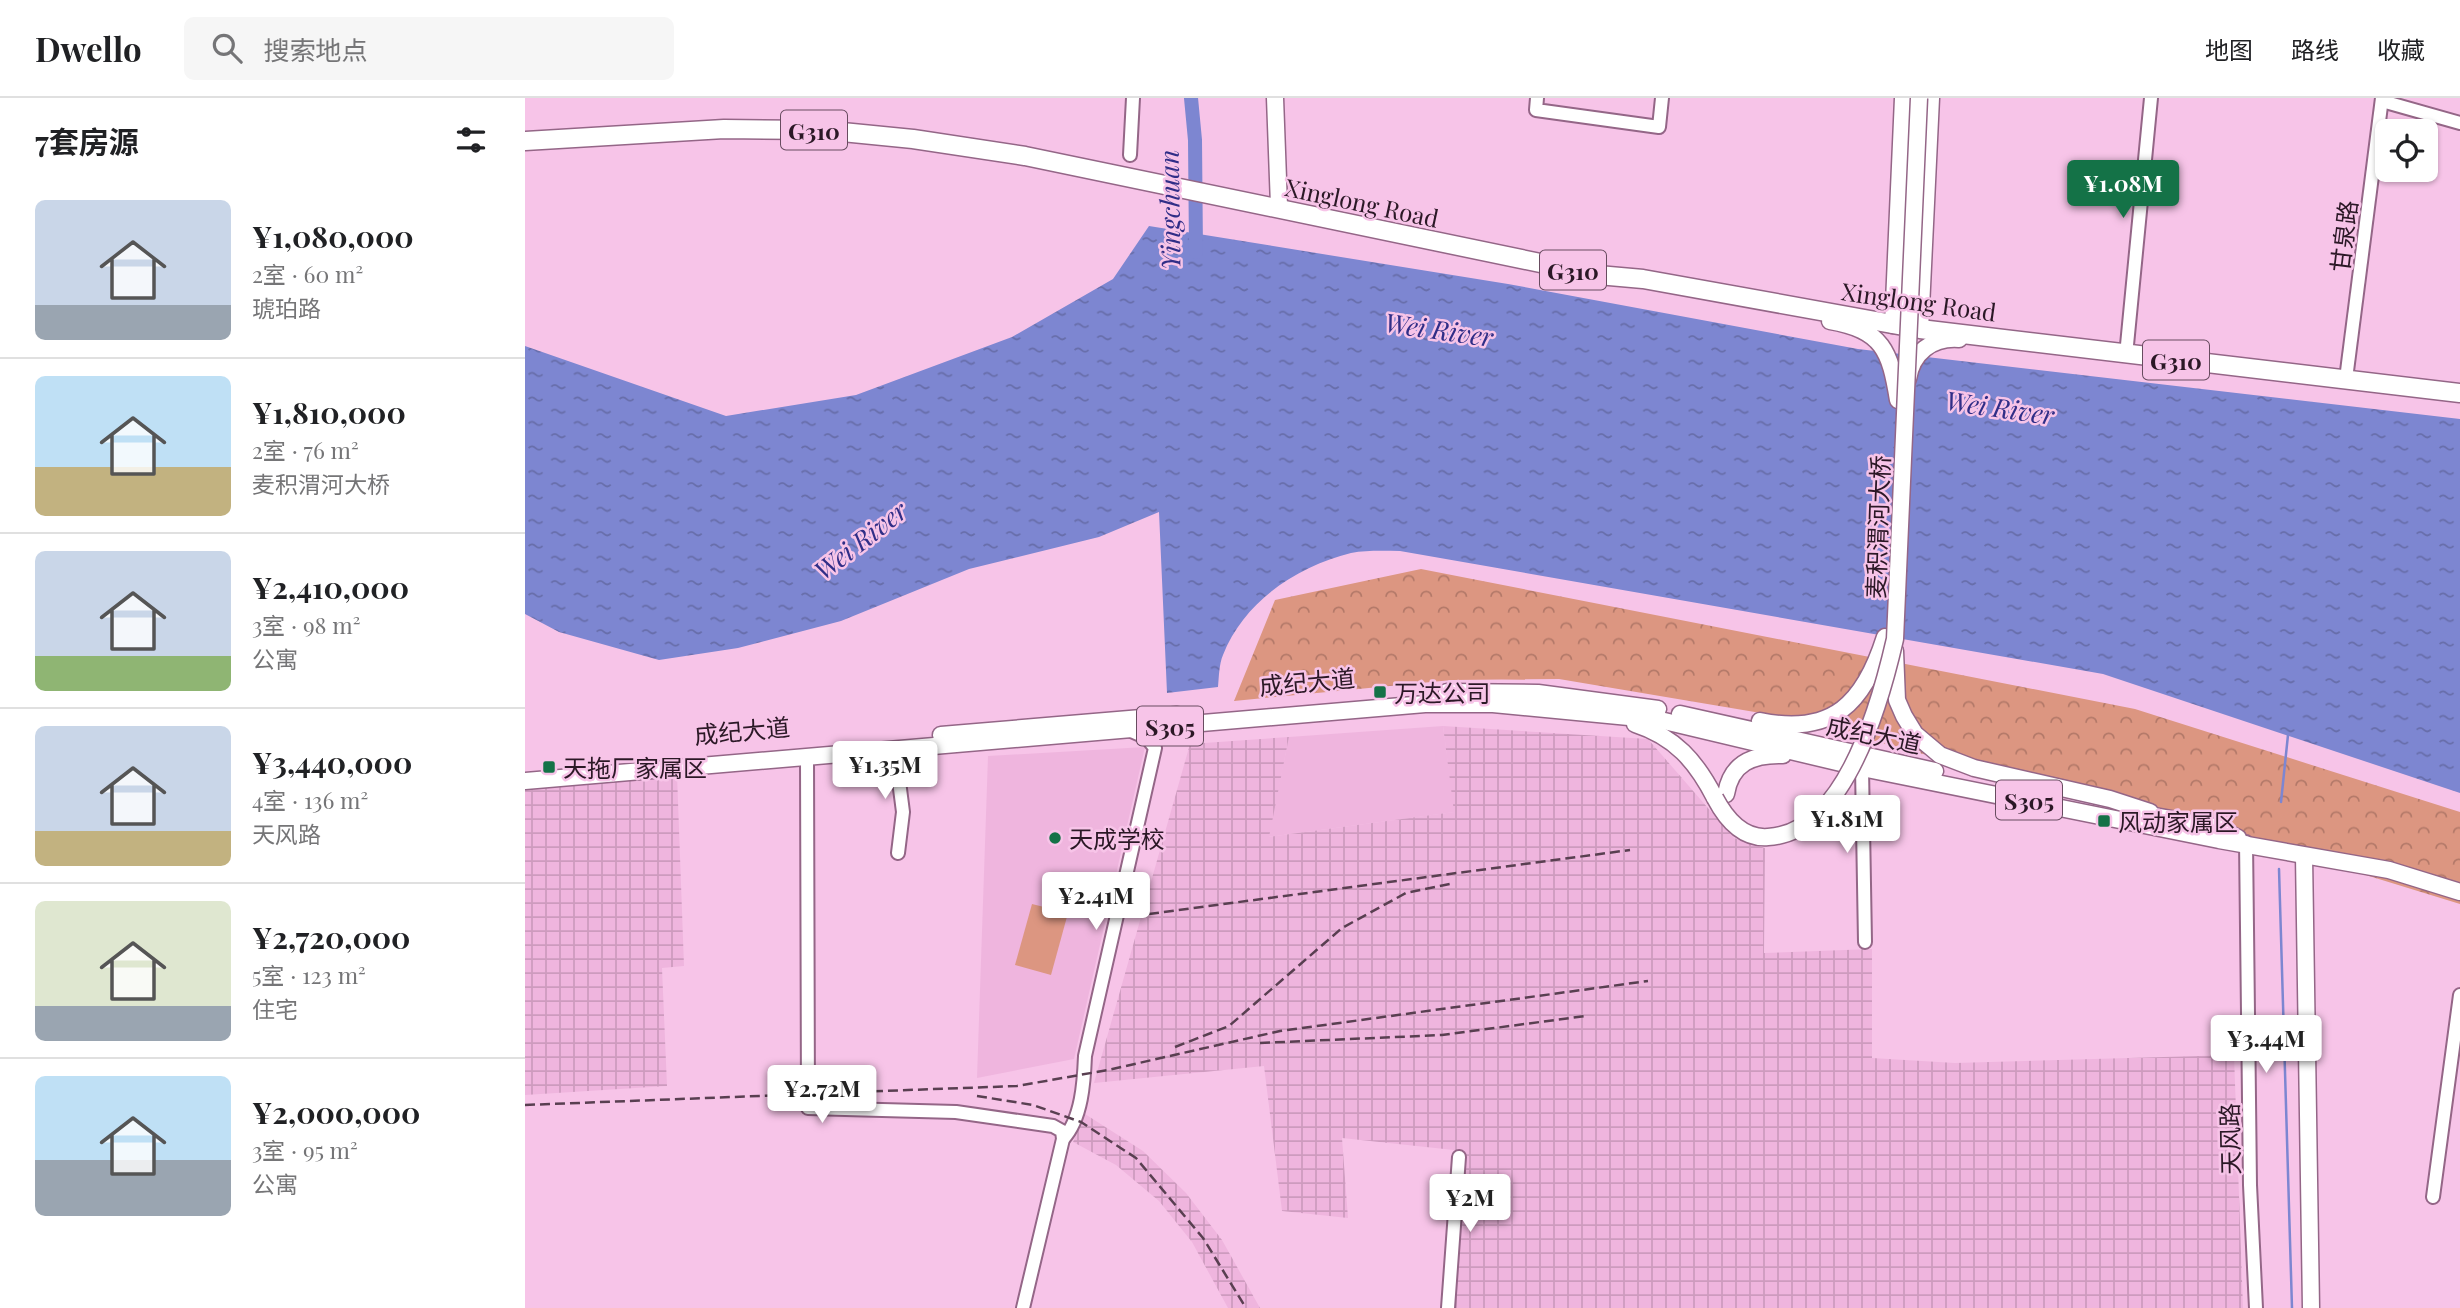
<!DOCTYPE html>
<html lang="zh">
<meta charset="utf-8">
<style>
:root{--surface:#fff;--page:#f6f6f6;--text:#202124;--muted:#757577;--line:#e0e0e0;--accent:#147247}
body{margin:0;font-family:"Playfair Display","Noto Sans SC",serif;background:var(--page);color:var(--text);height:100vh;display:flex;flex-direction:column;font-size:26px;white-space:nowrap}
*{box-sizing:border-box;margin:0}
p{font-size:23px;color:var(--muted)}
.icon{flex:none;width:38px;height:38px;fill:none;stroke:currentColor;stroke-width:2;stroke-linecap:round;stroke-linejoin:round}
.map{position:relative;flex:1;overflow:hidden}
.sheet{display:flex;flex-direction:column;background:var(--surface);width:525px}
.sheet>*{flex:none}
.buttons{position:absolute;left:1850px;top:21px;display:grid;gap:14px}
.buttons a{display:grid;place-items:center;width:63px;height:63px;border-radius:10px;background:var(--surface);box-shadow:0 2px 5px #0004;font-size:35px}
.price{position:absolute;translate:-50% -60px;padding:0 16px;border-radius:7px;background:#fff;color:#222;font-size:23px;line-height:46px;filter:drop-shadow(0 2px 4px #0008)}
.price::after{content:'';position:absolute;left:50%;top:42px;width:21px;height:16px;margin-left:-10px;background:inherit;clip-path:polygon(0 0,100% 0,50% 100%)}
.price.active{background:var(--accent);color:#fff}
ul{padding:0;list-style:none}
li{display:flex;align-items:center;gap:21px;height:175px;padding:0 35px}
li+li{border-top:2px solid var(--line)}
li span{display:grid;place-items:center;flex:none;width:196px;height:140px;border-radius:10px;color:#555}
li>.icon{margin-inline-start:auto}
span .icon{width:84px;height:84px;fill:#fffc;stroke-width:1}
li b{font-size:30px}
h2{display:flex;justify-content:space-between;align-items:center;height:84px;padding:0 35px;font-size:30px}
header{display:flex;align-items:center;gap:42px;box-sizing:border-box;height:98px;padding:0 35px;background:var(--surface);border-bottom:2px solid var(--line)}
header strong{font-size:33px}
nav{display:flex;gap:38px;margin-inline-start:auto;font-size:24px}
.search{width:490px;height:63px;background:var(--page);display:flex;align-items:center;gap:18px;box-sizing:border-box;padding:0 24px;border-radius:10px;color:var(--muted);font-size:26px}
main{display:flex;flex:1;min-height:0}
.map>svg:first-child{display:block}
.built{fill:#efb5de}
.industrial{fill:url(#industrial-grid)}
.grass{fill:#dc9681}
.park{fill:url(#park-crowns)}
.water{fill:url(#water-ripples)}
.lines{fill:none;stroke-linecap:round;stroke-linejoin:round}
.stream{stroke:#7d86d1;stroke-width:2.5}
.river{stroke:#7d86d1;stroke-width:14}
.minor-casing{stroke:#946687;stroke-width:16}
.major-casing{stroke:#946687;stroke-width:19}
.highway-casing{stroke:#946687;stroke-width:21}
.minor{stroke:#fff;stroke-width:12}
.major{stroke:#fff;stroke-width:16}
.highway{stroke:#fff;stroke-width:18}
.rail{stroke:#593f51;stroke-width:2.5;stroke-dasharray:10 5;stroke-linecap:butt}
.major-bridge-casing{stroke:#946687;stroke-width:19;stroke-linecap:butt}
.major-bridge{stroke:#fff;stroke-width:16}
.poi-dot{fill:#147247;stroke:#f7c4e8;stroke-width:2.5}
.labels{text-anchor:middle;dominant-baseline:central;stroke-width:5;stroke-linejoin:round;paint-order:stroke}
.shield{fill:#f7c4e8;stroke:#684c60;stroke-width:2}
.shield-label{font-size:23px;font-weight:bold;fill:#2b1826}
.street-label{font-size:24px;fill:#2b1826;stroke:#f7c4e8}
.poi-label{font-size:24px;fill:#2b1826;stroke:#f7c4e8;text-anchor:start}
.water-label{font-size:26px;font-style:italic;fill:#302e87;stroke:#f7c4e8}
</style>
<header>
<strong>Dwello</strong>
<div class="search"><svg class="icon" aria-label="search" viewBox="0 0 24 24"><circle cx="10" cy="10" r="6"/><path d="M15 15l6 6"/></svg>搜索地点</div>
<nav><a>地图</a><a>路线</a><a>收藏</a></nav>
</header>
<main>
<section class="sheet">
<h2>7套房源<svg class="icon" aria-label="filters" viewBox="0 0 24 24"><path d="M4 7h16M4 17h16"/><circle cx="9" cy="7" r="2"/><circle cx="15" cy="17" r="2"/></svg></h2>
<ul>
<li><span style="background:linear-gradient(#c9d6e8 75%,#9aa5b1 0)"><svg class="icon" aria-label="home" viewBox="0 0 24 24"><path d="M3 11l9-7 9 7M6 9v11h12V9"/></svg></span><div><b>¥1,080,000</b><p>2室 · 60 m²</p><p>琥珀路</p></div></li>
<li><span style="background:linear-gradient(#bfe0f5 65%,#c2b280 0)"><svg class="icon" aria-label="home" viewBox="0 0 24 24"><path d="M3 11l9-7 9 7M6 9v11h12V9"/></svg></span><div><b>¥1,810,000</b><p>2室 · 76 m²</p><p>麦积渭河大桥</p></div></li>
<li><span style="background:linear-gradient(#c9d6e8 75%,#8fb573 0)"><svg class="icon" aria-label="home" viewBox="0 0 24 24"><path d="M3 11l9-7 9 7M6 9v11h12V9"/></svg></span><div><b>¥2,410,000</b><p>3室 · 98 m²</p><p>公寓</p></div></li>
<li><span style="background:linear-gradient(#c9d6e8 75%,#c2b280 0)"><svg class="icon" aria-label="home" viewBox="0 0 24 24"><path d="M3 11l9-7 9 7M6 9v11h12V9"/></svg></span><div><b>¥3,440,000</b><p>4室 · 136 m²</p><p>天风路</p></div></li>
<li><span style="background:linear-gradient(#dfe7d0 75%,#9aa5b1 0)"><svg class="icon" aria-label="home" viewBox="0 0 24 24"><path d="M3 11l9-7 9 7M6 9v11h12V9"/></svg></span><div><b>¥2,720,000</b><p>5室 · 123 m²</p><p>住宅</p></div></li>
<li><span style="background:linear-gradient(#bfe0f5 60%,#9aa5b1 0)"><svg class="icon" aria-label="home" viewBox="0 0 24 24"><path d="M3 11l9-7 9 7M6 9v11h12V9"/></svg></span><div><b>¥2,000,000</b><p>3室 · 95 m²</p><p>公寓</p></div></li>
</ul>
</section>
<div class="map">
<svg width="1935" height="1210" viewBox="0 0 1935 1210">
<defs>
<pattern id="industrial-grid" width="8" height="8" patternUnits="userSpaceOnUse" patternTransform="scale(1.75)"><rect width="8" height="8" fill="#efb5de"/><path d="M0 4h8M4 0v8" fill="none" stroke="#cd9bbe"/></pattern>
<pattern id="park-crowns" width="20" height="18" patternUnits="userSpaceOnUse" patternTransform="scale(1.75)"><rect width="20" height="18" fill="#dc9681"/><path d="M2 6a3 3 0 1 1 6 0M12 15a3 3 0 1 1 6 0" fill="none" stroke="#b37969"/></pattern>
<pattern id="water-ripples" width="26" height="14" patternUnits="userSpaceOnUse" patternTransform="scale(1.75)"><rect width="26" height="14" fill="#7d86d1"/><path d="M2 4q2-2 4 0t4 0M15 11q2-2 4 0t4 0" fill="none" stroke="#676da9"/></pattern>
</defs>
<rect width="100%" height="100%" fill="#f7c4e8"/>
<g class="built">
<polygon points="918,628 930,714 743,739 764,639"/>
<polygon points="620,649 549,961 452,980 463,658"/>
</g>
<g class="industrial">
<polygon points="918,628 1123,641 1209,740 1240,750 1239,855 1347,851 1347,960 1430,965 1709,957 1718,1210 928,1210 938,1053 817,1040 823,1120 757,1113 739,968 569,985 665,646 764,639 744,739 929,714"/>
<polygon points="152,676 159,868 137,870 142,988 0,997 0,692"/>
<polygon points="560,1016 618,1053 661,1095 697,1142 735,1210 703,1210 667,1144 634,1103 591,1067 548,1044"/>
</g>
<polygon class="grass" points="507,806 543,815 526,877 490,867"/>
<polygon class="park" points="896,471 1610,611 1935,714 1935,806 1779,758 1260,619 1034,581 927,582 709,603 750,502"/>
<path class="water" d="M624,128L983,186L1333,251L1935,321V695L1578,576L875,453C860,453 842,452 826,455C773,468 719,503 698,557C694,566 694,579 693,589L642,595L634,414L574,439L444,471L316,523L213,550L134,562L34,534L0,516V248L201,318L331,297L487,239L588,181Z"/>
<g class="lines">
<g class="stream">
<polyline points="1756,704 1763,637"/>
<polyline points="1754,771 1767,1210"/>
</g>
<polyline class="river" points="666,0 670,42 671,154"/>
<g class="minor-casing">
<g id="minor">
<polyline points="1012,0 1011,12 1134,29 1137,0"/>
<polyline points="1857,3 1935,25"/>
<polyline points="605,57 608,0"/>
<polyline points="1602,247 1626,0"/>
<polyline points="1821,281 1857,0"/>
<polyline points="370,652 378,714 373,755"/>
<polyline points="282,660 283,1010 431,1014 528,1028 537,1033 538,1041 498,1210"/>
<polyline points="1337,670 1340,844"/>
<polyline points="1721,744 1725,1087 1731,1210"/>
<path d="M538,1041C557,1021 559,983 560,958L630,650L622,640L604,632"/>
<polyline points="1908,1099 1935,897"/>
<polyline points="923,1210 934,1059"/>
</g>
</g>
<g class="major-casing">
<g id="major">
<polyline points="750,0 754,108"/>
<path d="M1305,223C1358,232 1365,253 1373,302"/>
<polyline points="1368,227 1378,0"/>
<polyline points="1395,231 1406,0"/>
<path d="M1383,281C1387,255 1407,239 1434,241"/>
<polyline points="1370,553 1372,602 1379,618 1390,636 1415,657 1449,670 1585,701 1625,714"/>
<polyline points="922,594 1013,595 1133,611"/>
<polyline points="1155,616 1410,673"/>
<path d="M1235,623C1308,638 1339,605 1360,539"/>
<path d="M1110,626C1150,639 1171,663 1190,700"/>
<polyline points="416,637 652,617"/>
<polyline points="0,683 900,606 968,606 1135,622 1337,670 1694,742 1864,772 1935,794"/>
<path d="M1201,696C1206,665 1228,656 1258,657"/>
<polyline points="1613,715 1691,729 1713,740"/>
<polyline points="1779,758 1786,1210"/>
</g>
</g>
<g class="highway-casing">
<polyline id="highway" points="0,43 199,31 297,32 388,41 500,58 1073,177 1118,181 1395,231 1935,295"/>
</g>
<use href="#minor" class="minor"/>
<use href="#major" class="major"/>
<use href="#highway" class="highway"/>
<g class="rail">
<polyline points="624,816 1105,752"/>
<polyline points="735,945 917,937 1060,918"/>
<polyline points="650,949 704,928 817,830 881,795 925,786"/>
<polyline points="303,995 492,988 583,972 755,933 1123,883"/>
<polyline points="452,998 508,1007 556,1024 611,1060 678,1140 721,1210"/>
<polyline points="0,1007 312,995"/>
</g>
<g class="major-bridge-casing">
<path id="major-bridge" d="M1190,700C1201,721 1218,741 1243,739C1321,735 1356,602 1370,541L1394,0"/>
</g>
<use href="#major-bridge" class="major-bridge"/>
</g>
<g class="poi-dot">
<rect x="848" y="587" width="14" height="14" rx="3.5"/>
<rect x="17" y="662" width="14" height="14" rx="3.5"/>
<rect x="1572" y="716" width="14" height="14" rx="3.5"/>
<circle cx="530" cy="740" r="7"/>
</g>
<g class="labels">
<g class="shield">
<rect x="256" y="12.5" width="66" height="39" rx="5"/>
<rect x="1015" y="152.5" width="66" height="39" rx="5"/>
<rect x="1618" y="242.5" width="66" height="39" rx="5"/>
<rect x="612" y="608.5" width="66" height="39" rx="5"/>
<rect x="1471" y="682.5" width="66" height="39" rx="5"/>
</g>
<g class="shield-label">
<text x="289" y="32">G310</text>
<text x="1048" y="172">G310</text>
<text x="1651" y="262">G310</text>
<text x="645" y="628">S305</text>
<text x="1504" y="702">S305</text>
</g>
<g class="street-label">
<text transform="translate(837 104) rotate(12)">Xinglong Road</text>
<text transform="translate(1818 138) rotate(-83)">甘泉路</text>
<text transform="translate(1394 203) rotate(8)">Xinglong Road</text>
<text transform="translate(1352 429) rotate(-88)">麦积渭河大桥</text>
<text transform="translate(782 583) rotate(-5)">成纪大道</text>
<text transform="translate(217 632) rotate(-5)">成纪大道</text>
<text transform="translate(1349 636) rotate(12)">成纪大道</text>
<text transform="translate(1704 1041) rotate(-91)">天风路</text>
</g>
<g class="poi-label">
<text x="869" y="594">万达公司</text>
<text x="38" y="669">天拖厂家属区</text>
<text x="1593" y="723">风动家属区</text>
<text x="544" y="740">天成学校</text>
</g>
<g class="water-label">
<text transform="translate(644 112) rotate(-91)">Yingchuan</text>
<text transform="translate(914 231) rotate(8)">Wei River</text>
<text transform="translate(1475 309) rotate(8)">Wei River</text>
<text transform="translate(335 442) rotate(-38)">Wei River</text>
</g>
</g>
</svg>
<div class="buttons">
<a><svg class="icon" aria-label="locate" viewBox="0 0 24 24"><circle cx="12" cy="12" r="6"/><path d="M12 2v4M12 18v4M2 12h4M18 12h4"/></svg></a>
</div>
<b class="price active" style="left:1598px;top:122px">¥1.08M</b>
<b class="price" style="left:360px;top:703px">¥1.35M</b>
<b class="price" style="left:1322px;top:757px">¥1.81M</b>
<b class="price" style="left:571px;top:834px">¥2.41M</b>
<b class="price" style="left:1741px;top:977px">¥3.44M</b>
<b class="price" style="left:297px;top:1027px">¥2.72M</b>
<b class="price" style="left:945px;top:1136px">¥2M</b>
</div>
</main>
